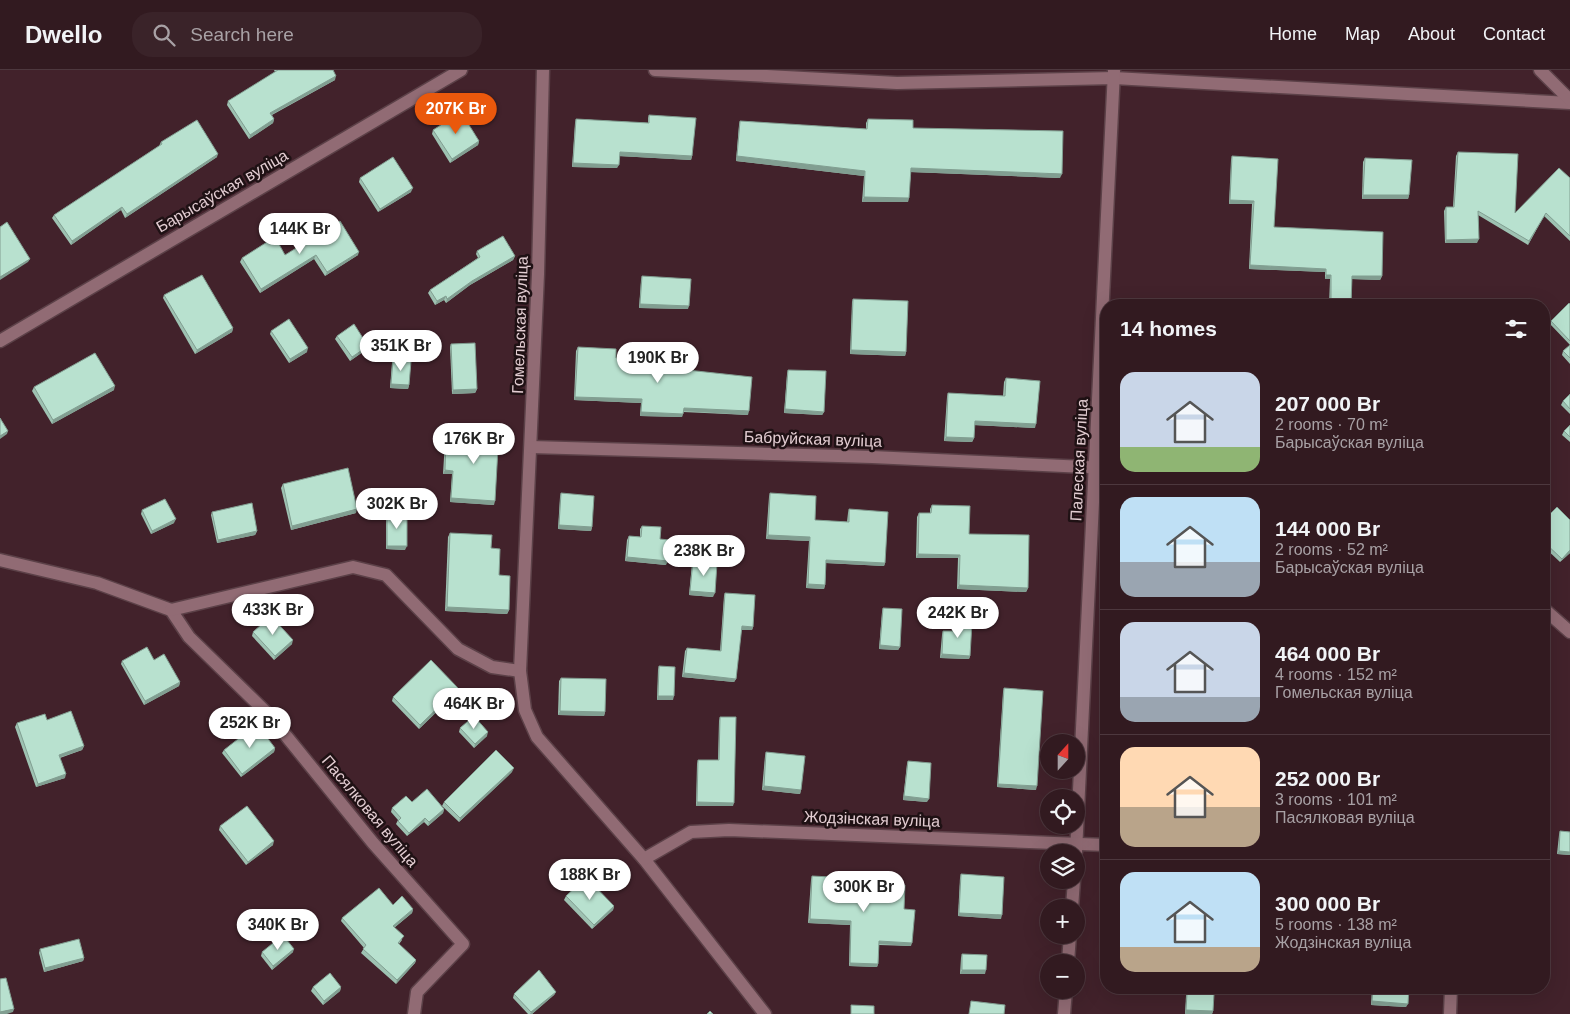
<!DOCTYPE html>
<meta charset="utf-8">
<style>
:root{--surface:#321a20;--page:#3a2329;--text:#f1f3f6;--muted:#a8a1a5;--line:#4d383e;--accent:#ea580c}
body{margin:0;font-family:Arial,sans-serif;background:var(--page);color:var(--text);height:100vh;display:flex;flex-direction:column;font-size:19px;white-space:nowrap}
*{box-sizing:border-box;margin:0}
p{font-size:16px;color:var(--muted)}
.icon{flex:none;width:28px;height:28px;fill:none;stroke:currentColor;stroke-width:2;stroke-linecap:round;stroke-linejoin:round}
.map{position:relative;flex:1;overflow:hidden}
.drawer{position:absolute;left:1100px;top:229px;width:450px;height:695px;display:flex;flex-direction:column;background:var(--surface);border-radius:20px;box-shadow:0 5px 20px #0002,0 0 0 1px var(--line)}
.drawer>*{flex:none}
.needle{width:32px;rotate:21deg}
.controls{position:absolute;left:1040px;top:664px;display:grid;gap:10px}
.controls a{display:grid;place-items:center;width:45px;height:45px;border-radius:50%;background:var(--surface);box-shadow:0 5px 20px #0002,0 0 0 1px var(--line);font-size:25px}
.price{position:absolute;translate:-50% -42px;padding:0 11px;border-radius:18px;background:#fff;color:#222;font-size:16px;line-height:32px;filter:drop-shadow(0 1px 2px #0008)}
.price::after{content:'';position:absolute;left:50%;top:30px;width:15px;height:11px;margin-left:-8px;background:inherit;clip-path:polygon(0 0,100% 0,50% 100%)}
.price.current{background:var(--accent);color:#fff}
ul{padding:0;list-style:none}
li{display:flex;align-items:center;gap:15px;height:125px;padding:0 20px}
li+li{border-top:1px solid var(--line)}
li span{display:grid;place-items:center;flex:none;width:140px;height:100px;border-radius:15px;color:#555}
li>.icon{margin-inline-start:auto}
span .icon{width:60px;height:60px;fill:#fffc;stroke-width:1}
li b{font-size:21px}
h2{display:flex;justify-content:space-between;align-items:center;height:60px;padding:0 20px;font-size:21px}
header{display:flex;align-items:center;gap:30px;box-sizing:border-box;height:70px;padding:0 25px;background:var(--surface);border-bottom:1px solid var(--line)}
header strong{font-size:24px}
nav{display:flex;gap:28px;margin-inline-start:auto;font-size:18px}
.search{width:350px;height:45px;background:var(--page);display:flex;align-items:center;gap:12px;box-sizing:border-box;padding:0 18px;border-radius:20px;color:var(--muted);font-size:19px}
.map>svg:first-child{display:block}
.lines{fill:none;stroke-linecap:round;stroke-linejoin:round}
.minor-casing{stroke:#5c4148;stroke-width:15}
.secondary-casing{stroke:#5c4148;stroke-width:15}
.minor{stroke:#916b74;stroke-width:12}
.secondary{stroke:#916b74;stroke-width:12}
.wall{fill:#9ec2b2}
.shaded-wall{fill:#819e91}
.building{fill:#b8e1cf;stroke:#819e91}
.labels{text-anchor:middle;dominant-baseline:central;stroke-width:5;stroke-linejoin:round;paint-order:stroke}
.street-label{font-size:16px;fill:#e3cdd2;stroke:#1f1114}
</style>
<header>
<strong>Dwello</strong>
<div class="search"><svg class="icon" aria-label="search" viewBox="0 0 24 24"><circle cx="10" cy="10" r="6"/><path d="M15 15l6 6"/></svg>Search here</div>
<nav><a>Home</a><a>Map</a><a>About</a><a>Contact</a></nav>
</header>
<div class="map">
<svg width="1570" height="944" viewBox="0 0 1570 944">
<rect width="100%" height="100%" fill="#42222b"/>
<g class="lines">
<g class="minor-casing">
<g id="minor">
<polyline points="543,0 538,204 520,601 525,640 537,667 644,789 765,944"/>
<polyline points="655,0 897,13 1114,8 1570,33"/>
<polyline points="0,271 461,0"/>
<polyline points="531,377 872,387 1106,398"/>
<polyline points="0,490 97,513 171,540 189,567 270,646 373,773 463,874 417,922 414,944"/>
<polyline points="1544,539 1570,562"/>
<polyline points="171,540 353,497 386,505 458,579 492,597 520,601"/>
<polyline points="1076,782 1114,1"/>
<polyline points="644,789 691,762 729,760 1106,775"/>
<polyline points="1072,838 1074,810"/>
<polyline points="1068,892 1070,865"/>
<polyline points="1064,944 1066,920"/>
<polyline points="1450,944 1451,918"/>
</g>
</g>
<g class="secondary-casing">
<polyline id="secondary" points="1540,0 1570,30"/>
</g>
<use href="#minor" class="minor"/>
<use href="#secondary" class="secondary"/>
</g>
<g class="wall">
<polygon points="274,0 333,0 335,10 272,45 274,49 273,53 249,69 227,35 228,31 275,2"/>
<polygon points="649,45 692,86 691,90 619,86 617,98 572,97 575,53 576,49 648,53 648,48"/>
<polygon points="868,49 913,58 1060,108 911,102 908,132 862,132 864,106 736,91 739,55 740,51 866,59 866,53"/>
<polygon points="433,60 479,71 478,75 450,93 432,64"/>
<polygon points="161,72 217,87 125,148 121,140 71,175 52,148 54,145 159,76"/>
<polygon points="1458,82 1515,143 1570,108 1570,171 1544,146 1528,175 1478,145 1477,173 1445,173 1444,141 1446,137 1453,137 1456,86"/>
<polygon points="1232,86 1274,157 1382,206 1380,210 1352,209 1351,235 1329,235 1330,209 1325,209 1325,202 1249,199 1252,134 1229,134 1231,90"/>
<polygon points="1365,88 1409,125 1408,129 1362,129 1363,92"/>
<polygon points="360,108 411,122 378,142 359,112"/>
<polygon points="477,181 515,186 513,190 470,215 446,233 444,230 435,235 428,223 430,220 478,188 476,184"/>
<polygon points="285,185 358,185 325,206 314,189 260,223 240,192 242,188"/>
<polygon points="642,206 688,239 639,238 641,210"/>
<polygon points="164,225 233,258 232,262 195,284 163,228"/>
<polygon points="853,229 906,282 905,286 850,284 852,232"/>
<polygon points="1570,234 1570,294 1562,285 1563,281 1570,275 1550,254 1551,251"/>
<polygon points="271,261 307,282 289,293 270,264"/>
<polygon points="337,266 367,279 350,291 335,269"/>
<polygon points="451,274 477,319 475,323 452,324 450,277"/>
<polygon points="578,277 616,288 687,300 748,345 683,342 682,347 640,346 641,333 574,330 576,281"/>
<polygon points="393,290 409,315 408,319 390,318 392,293"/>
<polygon points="788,300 824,342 822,345 784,343 787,304"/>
<polygon points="1006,308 1035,358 974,355 974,368 972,372 944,371 947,327 948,323 1003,326 1004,312"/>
<polygon points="34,317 114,320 52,354 32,321"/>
<polygon points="1570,324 1570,344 1561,335 1563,331"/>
<polygon points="1570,355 1570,372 1562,365 1564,361"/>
<polygon points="475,358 494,435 450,432 452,404 443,404 445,371 446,367 473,369 473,362"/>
<polygon points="283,414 356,443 291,460 281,418"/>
<polygon points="561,423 592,457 591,461 558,459 560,427"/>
<polygon points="770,423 815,450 847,452 848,443 849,439 885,493 884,496 826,493 825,515 824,519 806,518 809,471 766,469 769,427"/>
<polygon points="932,435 969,464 1028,518 1026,522 957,519 958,488 916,488 917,447 919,443 930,443 930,439"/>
<polygon points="142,440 174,453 151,464 141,444"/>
<polygon points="212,442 257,461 255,465 217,473 211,445"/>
<polygon points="387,445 405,480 386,479 386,449"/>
<polygon points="1544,450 1570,450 1570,483 1560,492 1544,477"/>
<polygon points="642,456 660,469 666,495 625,491 627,470 629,466 640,467 640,459"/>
<polygon points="450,463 491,478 509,540 507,544 445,541 448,467"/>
<polygon points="693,491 713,527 689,525 692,494"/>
<polygon points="725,523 753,557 752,560 741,560 736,609 734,612 682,607 685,581 687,578 720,581 724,526"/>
<polygon points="883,538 900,577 898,580 879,579 882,542"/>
<polygon points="953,551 970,586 969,589 940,588 942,565 943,561 952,561 952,555"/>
<polygon points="253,562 292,574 274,590 252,566"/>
<polygon points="154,590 180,612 179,616 144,635 121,594 122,591"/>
<polygon points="659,596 673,630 657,630 658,600"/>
<polygon points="561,608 605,642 604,646 558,645 559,611"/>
<polygon points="1004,618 1036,720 997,717 1003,622"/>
<polygon points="457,622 419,659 392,631 393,627"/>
<polygon points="720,647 733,736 696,736 697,694 698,690 718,690 719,651"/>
<polygon points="17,653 84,676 82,680 60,688 65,708 36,717 15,657"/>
<polygon points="460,658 487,666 474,678 459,662"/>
<polygon points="275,678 274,682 241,707 222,683 224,680"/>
<polygon points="766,682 801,720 800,724 762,720 765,686"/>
<polygon points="908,691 927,732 903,730 907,694"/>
<polygon points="512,702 459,752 442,736 444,732"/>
<polygon points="412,732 444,739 443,743 428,756 424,752 407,766 396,754 398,750 391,742 392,738"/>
<polygon points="220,756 273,775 246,795 219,760"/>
<polygon points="1560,761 1570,762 1570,785 1557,784 1559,765"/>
<polygon points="961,804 1001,849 958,846 960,808"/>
<polygon points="812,806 868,813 904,839 911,876 879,875 878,894 877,897 849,896 850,855 808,853 811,810"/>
<polygon points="566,826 614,836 613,840 592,859 564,830"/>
<polygon points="393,835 413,839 412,843 394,858 402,870 399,874 416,890 415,893 396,914 361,883 364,878 341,851 342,848"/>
<polygon points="40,879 84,888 83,891 44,902 39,883"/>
<polygon points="262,882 293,882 272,900 261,886"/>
<polygon points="962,884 985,904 960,904 961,888"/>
<polygon points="313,917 341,917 340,921 323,935 311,921"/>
<polygon points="1372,918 1409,918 1406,937 1371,935"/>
<polygon points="556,922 554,925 532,944 528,944 513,928 514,924"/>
<polygon points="1187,923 1213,941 1212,944 1185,944 1186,926"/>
</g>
<g class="shaded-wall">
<polygon points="336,6 335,10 269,46 270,43"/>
<polygon points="274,49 273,53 249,69 250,65"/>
<polygon points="479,71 478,75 450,93 452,89"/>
<polygon points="620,82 692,86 691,90 618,86"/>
<polygon points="218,84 217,87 125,148 127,144"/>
<polygon points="737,86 865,101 864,106 736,91"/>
<polygon points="573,93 619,95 617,98 572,97"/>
<polygon points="911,98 1062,104 1060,108 909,102"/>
<polygon points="413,118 411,122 378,142 380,139"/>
<polygon points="1363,125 1409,125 1408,129 1362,129"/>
<polygon points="864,127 909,128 908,132 862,132"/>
<polygon points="1230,130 1254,131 1252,134 1229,134"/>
<polygon points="122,137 121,140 71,175 72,171"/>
<polygon points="1546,143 1544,146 1528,175 1529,171"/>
<polygon points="1479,169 1477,173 1445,173 1446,170"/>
<polygon points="359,182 358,185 325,206 327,202"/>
<polygon points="316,185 314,189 260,223 261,219"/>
<polygon points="515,186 513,190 470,215 446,233 447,229 472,211"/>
<polygon points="30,189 28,192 0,210 0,207"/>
<polygon points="1250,195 1326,199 1325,202 1249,199"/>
<polygon points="1326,205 1331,205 1330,209 1325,209"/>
<polygon points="1352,206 1382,206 1380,210 1351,209"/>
<polygon points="446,226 444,230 435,235 437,231"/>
<polygon points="640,234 689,236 688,239 639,238"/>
<polygon points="233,258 232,262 195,284 197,280"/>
<polygon points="368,276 367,279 350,291 352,287"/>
<polygon points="308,278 307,282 289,293 290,289"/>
<polygon points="851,280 906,282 905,286 850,284"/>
<polygon points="391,314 409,315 408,319 390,318"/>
<polygon points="115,316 114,320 52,354 53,350"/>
<polygon points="477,319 475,323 452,324 453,320"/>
<polygon points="575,327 642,329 641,333 574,330"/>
<polygon points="684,338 749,341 748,345 682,341"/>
<polygon points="785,339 824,342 822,345 784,343"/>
<polygon points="641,342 683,344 682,347 640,346"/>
<polygon points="975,351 1036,354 1035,358 973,355"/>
<polygon points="8,361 7,364 0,369 0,366"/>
<polygon points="946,367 974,368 972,372 944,371"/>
<polygon points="445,400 453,401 452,404 443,404"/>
<polygon points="451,428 495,431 494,435 450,432"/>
<polygon points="357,439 356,443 291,460 292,456"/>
<polygon points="176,449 174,453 151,464 152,461"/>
<polygon points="559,455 592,457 591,461 558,459"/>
<polygon points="257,461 255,465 217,473 218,470"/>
<polygon points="768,465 810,467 809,471 766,469"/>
<polygon points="387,476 407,476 405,480 386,479"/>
<polygon points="1570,480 1570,483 1560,492 1562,489"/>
<polygon points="918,484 960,485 958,488 916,488"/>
<polygon points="627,487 668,491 666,495 625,491"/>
<polygon points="826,490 885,493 884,496 825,493"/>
<polygon points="808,514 825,515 824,519 806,518"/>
<polygon points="959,515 1028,518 1026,522 957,519"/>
<polygon points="690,521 715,523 713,527 689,525"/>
<polygon points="447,537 509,540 507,544 445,541"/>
<polygon points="742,556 753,557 752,560 740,560"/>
<polygon points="293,570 292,574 274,590 275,586"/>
<polygon points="880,575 900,577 898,580 879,579"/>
<polygon points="942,584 970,586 969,589 940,588"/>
<polygon points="684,603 736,609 734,612 682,607"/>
<polygon points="180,612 179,616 144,635 145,631"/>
<polygon points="458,618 457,622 419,659 420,655"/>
<polygon points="658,626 674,626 673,630 657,630"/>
<polygon points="560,641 605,642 604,646 558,645"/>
<polygon points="488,662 487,666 474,678 475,674"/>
<polygon points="84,676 82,680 58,688 59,685"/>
<polygon points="275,678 274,682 241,707 242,704"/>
<polygon points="514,698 512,702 459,752 460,748"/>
<polygon points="66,704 65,708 36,717 38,714"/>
<polygon points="998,714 1037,716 1036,720 997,717"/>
<polygon points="764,716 801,720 800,724 762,720"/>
<polygon points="904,726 929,729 927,732 903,730"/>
<polygon points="697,732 734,733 733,736 696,736"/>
<polygon points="444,739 443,743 428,756 429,752"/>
<polygon points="425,748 424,752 407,766 409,763"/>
<polygon points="274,771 273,775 246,795 248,792"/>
<polygon points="1559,781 1570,782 1570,785 1557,784"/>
<polygon points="614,836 613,840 592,859 594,855"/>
<polygon points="413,839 412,843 391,860 393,856"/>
<polygon points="959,843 1002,845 1001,849 958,846"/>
<polygon points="810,849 851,851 850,855 808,853"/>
<polygon points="879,871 912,873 911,876 878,874"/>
<polygon points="294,879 293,882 272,900 273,896"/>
<polygon points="84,888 83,891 44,902 45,898"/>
<polygon points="416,890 415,893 396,914 397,910"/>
<polygon points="850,893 878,894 877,897 849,896"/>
<polygon points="962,900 986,900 985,904 960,904"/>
<polygon points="341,917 340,921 323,935 324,931"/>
<polygon points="1113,919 1143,919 1141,923 1112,923"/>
<polygon points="556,922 554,925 532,944 530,944 531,942"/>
<polygon points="1372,931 1408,934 1406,937 1371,935"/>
<polygon points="14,939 13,942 7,944 0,944 0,942"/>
<polygon points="1186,940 1213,941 1212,944 1185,944"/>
</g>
<g class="building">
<polygon points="278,0 333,0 336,6 270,43 274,49 250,65 228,31"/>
<polygon points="461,42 479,71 452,89 433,60"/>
<polygon points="649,45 696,48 692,86 620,82 619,95 573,93 576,49 649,53"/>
<polygon points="868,49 913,50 913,58 1063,61 1062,104 911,98 909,128 864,127 865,101 737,86 740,51 867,59"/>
<polygon points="197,50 218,84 127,144 122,137 72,171 54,145 162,74 161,72"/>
<polygon points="1458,82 1518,84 1515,143 1559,98 1570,108 1570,166 1546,143 1529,171 1478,141 1479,169 1446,170 1446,137 1454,137"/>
<polygon points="1232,86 1278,89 1274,157 1383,162 1382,206 1352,206 1351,235 1331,235 1331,205 1326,205 1326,199 1250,195 1254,131 1230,130"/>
<polygon points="393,87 413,118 380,139 360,108"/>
<polygon points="1365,88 1412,90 1409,125 1363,125"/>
<polygon points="340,151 359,182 327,202 316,185 261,219 242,188 275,167 285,185"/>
<polygon points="7,152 30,189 0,207 0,157"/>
<polygon points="503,166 515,186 472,211 447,229 446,226 437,231 430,220 480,187 477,181"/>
<polygon points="202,205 233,258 197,280 164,225"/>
<polygon points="642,206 691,209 689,236 640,234"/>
<polygon points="853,229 908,231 906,282 851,280"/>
<polygon points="1569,233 1570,234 1570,271 1551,251"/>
<polygon points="289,249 308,278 290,289 271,261"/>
<polygon points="354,254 368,276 352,287 337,266"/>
<polygon points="475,273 477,319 453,320 451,274"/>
<polygon points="1570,275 1570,288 1563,281"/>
<polygon points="578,277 616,279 616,288 688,293 687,300 752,307 749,341 684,338 683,344 641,342 642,329 575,327"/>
<polygon points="95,283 115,316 53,350 34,317"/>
<polygon points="393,290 411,291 409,315 391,314"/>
<polygon points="788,300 826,301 824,342 785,339"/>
<polygon points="1006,308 1040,311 1036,354 975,351 974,368 946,367 948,323 1005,326"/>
<polygon points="1570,324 1570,339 1563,331"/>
<polygon points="0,348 8,361 0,366"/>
<polygon points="1570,355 1570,367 1564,361"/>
<polygon points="475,358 499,360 495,431 451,428 453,401 445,400 446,367 474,369"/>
<polygon points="348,398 357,439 292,456 283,414"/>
<polygon points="561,423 594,426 592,457 559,455"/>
<polygon points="770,423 816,426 815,450 849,452 849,439 888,442 885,493 826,490 825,515 808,514 810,467 768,465"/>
<polygon points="165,429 176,449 152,461 142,440"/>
<polygon points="252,433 257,461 218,470 212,442"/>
<polygon points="932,435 970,436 969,464 1029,465 1028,518 959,515 960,485 918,484 919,443 931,443"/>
<polygon points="1557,437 1570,450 1570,480 1562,489 1544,472 1544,450"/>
<rect x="387" y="445" width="20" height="31"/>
<polygon points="642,456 661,457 660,469 669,470 668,491 627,487 629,466 641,467"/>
<polygon points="450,463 492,465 491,478 500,479 499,505 510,506 509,540 447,537"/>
<polygon points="693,491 717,493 715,523 690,521"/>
<polygon points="725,523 755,525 753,557 742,556 736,609 684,603 687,578 721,581"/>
<polygon points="883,538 902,539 900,577 880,575"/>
<polygon points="271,546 293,570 275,586 253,562"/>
<polygon points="953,551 972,552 970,586 942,584 943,561 953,561"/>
<polygon points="147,577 154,590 164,584 180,612 145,631 122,591"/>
<polygon points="431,590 458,618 420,655 393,627"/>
<polygon points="659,596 675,597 674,626 658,626"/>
<polygon points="561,608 606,609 605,642 560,641"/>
<polygon points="1004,618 1043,621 1037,716 998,714"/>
<polygon points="71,641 84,676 59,685 66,704 38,714 17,653 45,644 47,650"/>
<polygon points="474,646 488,662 475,674 460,658"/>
<polygon points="720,647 736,647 734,733 697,732 698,690 719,690"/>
<polygon points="257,654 275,678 242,704 224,680"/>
<polygon points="496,680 514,698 460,748 444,732"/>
<polygon points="766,682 805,686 801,720 764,716"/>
<polygon points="908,691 931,693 929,729 904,726"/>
<polygon points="427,719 444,739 429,752 425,748 409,763 398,751 401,748 392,738 406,726 412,732"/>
<polygon points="247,736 274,771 248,792 220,756"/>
<polygon points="1560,761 1570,762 1570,782 1559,781"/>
<polygon points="961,804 1004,807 1002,845 959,843"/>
<polygon points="812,806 869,809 868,813 905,815 904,839 915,840 912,873 879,871 878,894 850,893 851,851 810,849"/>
<polygon points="586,807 614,836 594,855 566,826"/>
<polygon points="379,818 393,835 402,826 413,839 393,856 404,866 398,873 416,890 397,910 363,879 366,875 342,848"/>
<polygon points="283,865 294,879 273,896 262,882"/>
<polygon points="79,869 84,888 45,898 40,879"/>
<polygon points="962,884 987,885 986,900 962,900"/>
<polygon points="539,900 556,922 531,942 514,924"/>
<polygon points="330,903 341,917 324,931 313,917"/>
<polygon points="6,908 14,939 0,942 0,909"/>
<rect x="1113" y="918" width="30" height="1"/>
<polygon points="1373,918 1409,918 1408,934 1372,931"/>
<polygon points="1187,923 1214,924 1213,941 1186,940"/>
<polygon points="971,931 1005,935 1004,944 969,944"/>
<polygon points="851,935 874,936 874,944 851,944"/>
<polygon points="710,941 713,944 707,944"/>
</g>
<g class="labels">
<g class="street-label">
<text transform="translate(222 121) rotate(-30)">Барысаўская вуліца</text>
<text transform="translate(520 255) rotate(-88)">Гомельская вуліца</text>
<text transform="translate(813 369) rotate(2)">Бабруйская вуліца</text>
<text transform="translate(1079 390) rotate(-87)">Палеская вуліца</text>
<text transform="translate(370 741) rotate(50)">Пасялковая вуліца</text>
<text transform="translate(872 749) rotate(2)">Жодзінская вуліца</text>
</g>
</g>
</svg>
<div class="controls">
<a><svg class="needle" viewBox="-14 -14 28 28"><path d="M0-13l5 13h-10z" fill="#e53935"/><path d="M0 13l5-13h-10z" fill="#a8a1a5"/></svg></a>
<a><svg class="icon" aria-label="locate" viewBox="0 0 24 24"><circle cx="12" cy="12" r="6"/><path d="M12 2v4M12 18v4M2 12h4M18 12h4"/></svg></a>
<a><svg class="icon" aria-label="layers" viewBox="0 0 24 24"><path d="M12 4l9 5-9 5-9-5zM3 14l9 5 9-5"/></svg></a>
<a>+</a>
<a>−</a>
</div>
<b class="price current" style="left:456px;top:65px">207K Br</b>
<b class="price" style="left:300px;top:185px">144K Br</b>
<b class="price" style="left:401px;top:302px">351K Br</b>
<b class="price" style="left:658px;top:314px">190K Br</b>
<b class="price" style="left:474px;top:395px">176K Br</b>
<b class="price" style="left:397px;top:460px">302K Br</b>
<b class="price" style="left:704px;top:507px">238K Br</b>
<b class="price" style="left:273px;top:566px">433K Br</b>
<b class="price" style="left:958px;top:569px">242K Br</b>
<b class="price" style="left:474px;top:660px">464K Br</b>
<b class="price" style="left:250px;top:679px">252K Br</b>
<b class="price" style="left:590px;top:831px">188K Br</b>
<b class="price" style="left:864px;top:843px">300K Br</b>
<b class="price" style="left:278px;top:881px">340K Br</b>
<section class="drawer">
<h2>14 homes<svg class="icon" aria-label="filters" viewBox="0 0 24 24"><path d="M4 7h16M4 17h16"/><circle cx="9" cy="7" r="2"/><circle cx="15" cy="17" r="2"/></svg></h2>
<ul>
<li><span style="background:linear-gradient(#c9d6e8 75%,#8fb573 0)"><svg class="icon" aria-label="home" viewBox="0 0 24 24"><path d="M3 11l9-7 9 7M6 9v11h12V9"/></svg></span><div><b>207 000 Br</b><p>2 rooms · 70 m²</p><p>Барысаўская вуліца</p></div></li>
<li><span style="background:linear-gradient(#bfe0f5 65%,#9aa5b1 0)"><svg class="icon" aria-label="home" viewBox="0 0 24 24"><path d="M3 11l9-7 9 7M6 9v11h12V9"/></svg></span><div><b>144 000 Br</b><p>2 rooms · 52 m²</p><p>Барысаўская вуліца</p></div></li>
<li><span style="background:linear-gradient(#c9d6e8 75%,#9aa5b1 0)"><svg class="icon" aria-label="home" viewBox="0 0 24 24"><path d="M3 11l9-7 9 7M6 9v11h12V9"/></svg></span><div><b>464 000 Br</b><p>4 rooms · 152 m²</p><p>Гомельская вуліца</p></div></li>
<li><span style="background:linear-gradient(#ffd9b3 60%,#b9a48a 0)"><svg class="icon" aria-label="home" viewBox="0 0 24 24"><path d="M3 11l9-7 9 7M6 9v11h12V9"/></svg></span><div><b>252 000 Br</b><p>3 rooms · 101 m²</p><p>Пасялковая вуліца</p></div></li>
<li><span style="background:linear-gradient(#bfe0f5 75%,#b9a48a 0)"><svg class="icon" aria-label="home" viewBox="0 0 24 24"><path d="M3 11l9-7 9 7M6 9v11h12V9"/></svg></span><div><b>300 000 Br</b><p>5 rooms · 138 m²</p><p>Жодзінская вуліца</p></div></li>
</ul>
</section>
</div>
